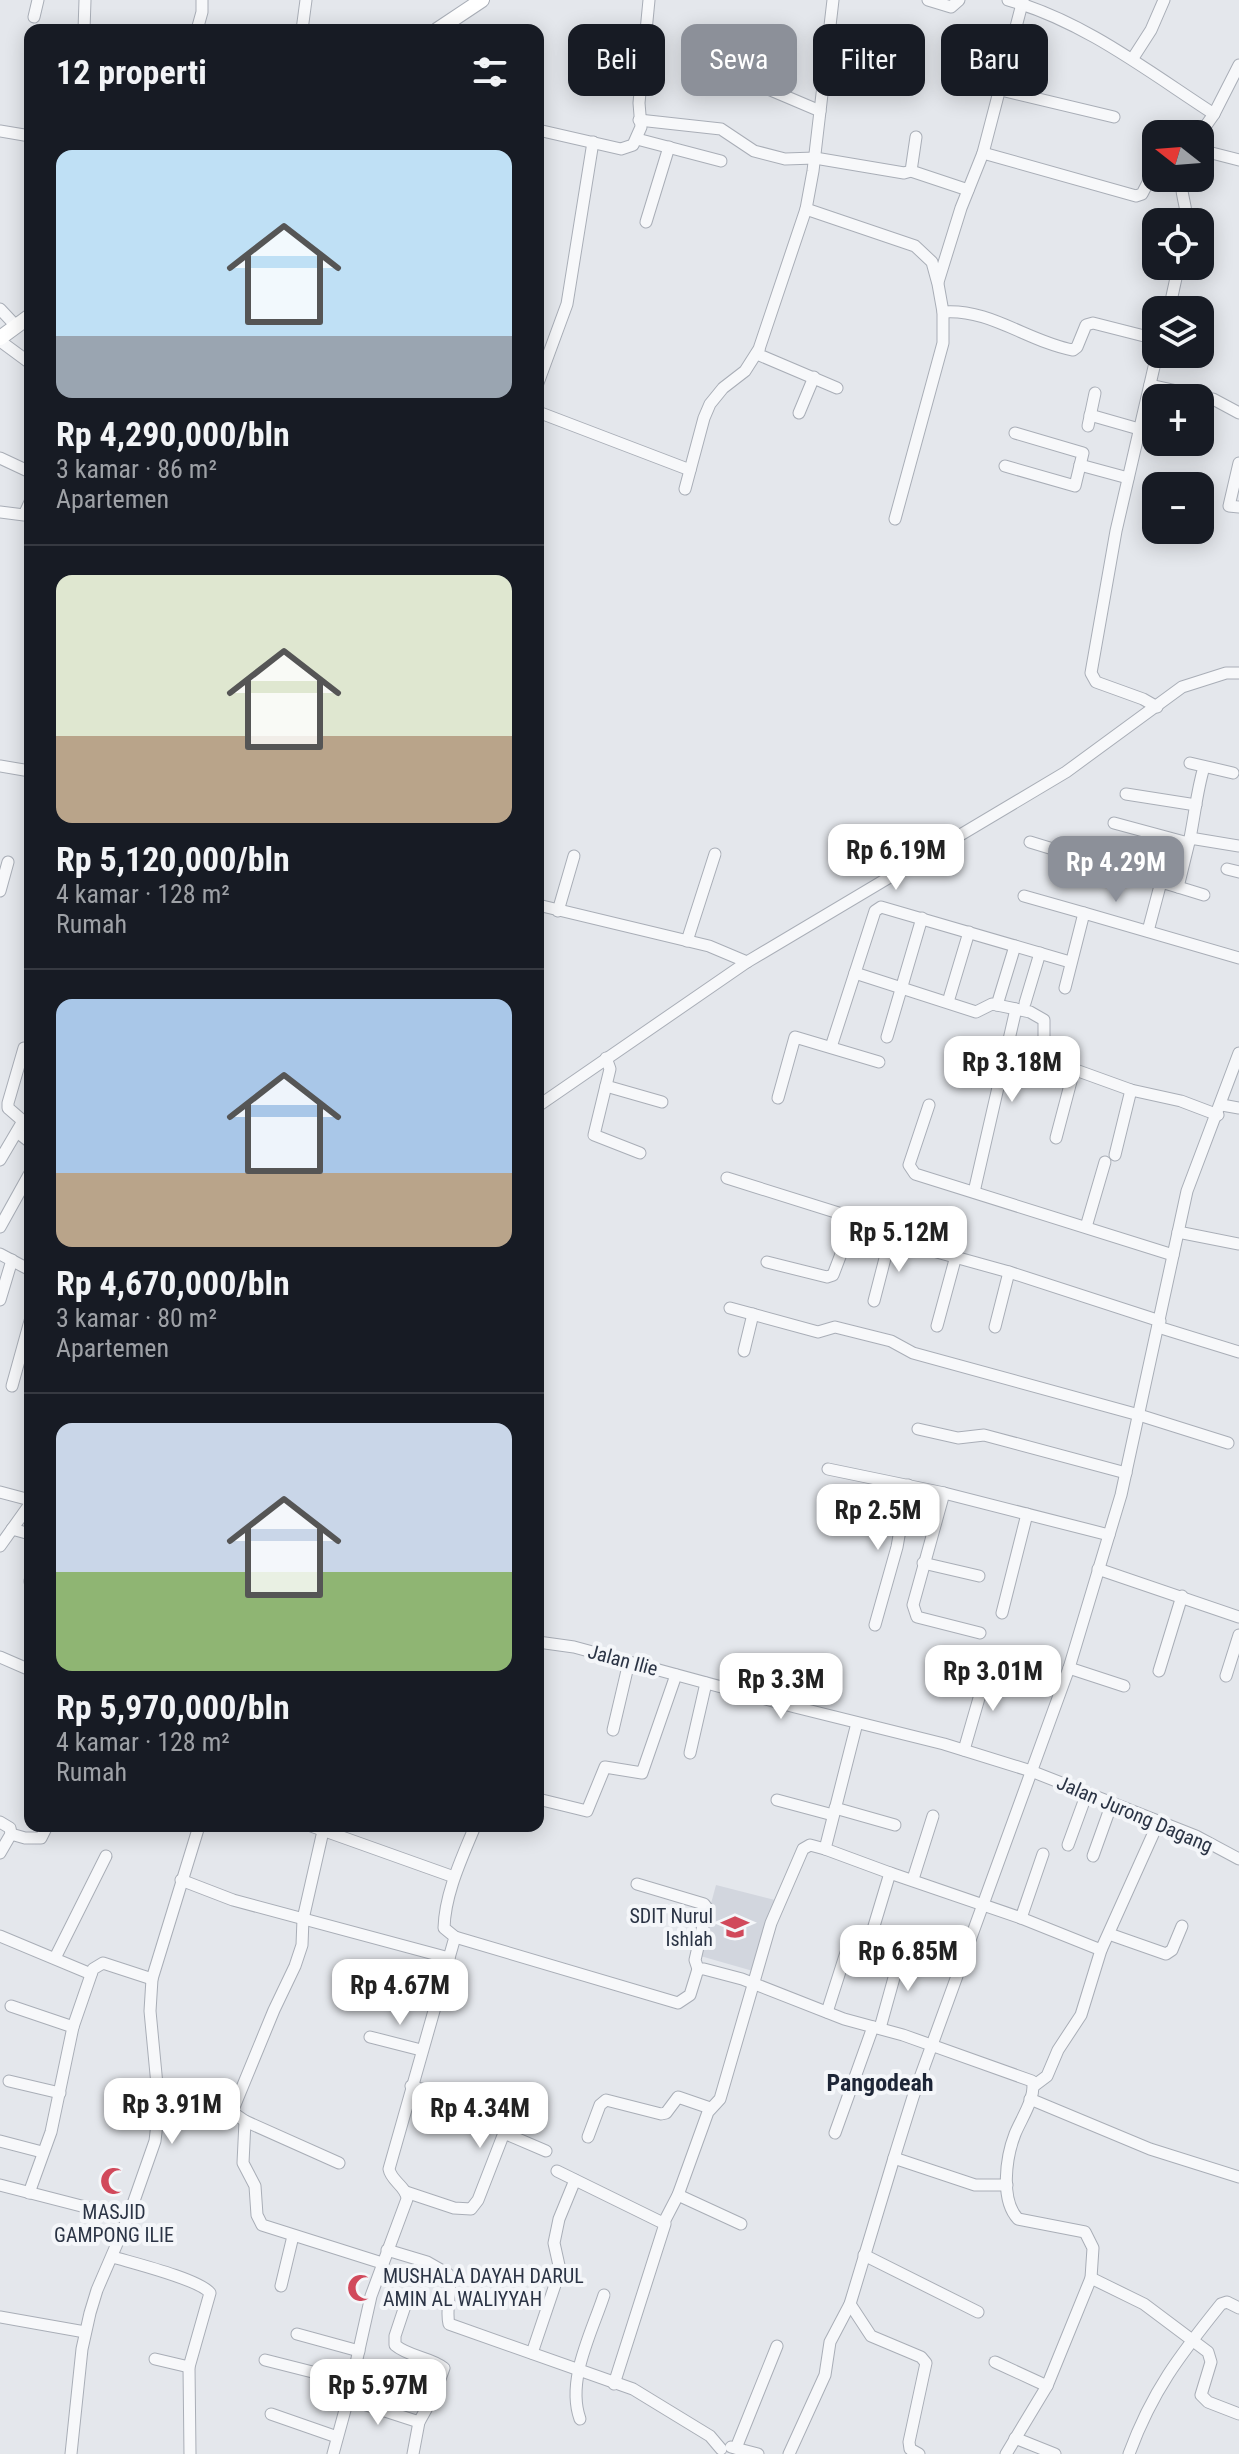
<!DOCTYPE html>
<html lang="id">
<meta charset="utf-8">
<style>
:root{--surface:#171b24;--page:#20242c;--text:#f1f3f6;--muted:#9ea1a6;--line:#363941;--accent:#8c9099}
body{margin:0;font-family:"Roboto Condensed",sans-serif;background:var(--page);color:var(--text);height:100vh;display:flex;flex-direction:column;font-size:30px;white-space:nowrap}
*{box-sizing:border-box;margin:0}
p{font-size:26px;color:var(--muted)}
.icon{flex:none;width:44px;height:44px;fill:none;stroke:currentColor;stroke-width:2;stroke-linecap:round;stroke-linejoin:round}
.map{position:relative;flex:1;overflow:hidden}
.sheet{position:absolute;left:24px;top:24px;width:520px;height:1808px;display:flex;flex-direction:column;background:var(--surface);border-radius:16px;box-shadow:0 4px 20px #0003}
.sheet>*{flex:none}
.hud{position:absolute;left:568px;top:24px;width:550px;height:72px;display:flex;gap:16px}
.needle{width:52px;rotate:287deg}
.controls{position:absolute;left:1142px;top:120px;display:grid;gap:16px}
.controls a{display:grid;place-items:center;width:72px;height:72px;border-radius:16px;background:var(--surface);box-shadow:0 4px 20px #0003;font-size:40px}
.price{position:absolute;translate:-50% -68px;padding:0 18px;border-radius:16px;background:#fff;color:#222;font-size:26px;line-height:52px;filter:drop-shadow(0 2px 4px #0008)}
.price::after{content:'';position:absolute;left:50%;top:48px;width:24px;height:18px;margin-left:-12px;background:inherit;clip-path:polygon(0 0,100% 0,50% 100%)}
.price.active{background:var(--accent);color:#fff}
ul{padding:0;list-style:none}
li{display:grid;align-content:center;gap:16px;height:424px;padding:0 32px}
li+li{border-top:2px solid var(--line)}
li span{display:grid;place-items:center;height:248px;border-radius:16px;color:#555}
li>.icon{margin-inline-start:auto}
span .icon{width:144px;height:144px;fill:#fffc;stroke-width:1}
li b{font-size:34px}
h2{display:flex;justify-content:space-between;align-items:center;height:96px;padding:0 32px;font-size:34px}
.tag{padding:0 28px;border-radius:16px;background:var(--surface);box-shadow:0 4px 20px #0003;font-size:28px;line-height:72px}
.tag.active{background:var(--accent);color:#fff}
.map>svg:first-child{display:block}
.built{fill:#d2d6de}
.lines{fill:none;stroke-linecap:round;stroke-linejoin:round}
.street-casing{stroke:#a9aeb7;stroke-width:13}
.secondary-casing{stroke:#a9aeb7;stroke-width:16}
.street{stroke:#f7f8fa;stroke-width:11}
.secondary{stroke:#fff;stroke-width:14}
.labels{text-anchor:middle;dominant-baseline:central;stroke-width:8;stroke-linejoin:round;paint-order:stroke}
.street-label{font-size:20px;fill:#2b3445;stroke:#f4f6f9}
.poi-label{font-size:20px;fill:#2b3445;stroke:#f4f6f9;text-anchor:end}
.quarter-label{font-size:24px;font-weight:bold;fill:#1d2536;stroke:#f4f6f9}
</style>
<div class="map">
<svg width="1239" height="2454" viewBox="0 0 1239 2454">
<rect width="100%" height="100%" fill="#e4e7ec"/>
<polygon class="built" points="716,1885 775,1900 753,1971 697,1955"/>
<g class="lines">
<g class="street-casing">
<g id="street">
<polyline points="928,0 951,7 959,0"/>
<path d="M1008,0C1084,21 1149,72 1214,114"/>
<polyline points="34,17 38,0"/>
<polyline points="84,30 85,0"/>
<polyline points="197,30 202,12 202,0"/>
<polyline points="302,30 306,0"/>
<polyline points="1133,58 1151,30 1164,0"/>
<polyline points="754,83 820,111"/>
<polyline points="1001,90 1114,117"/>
<polyline points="639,120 721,129 754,151 785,159 815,158 904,173 911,171 916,137"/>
<polyline points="538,130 621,149 633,145 641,127 639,103 649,0"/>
<polyline points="0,131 30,136"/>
<polyline points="1200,134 1214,114 1239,65"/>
<polyline points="637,139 721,161"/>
<polyline points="1200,150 1239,160"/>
<polyline points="983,153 1136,196 1142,194 1156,167"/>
<polyline points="911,171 968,190"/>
<path d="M1182,178C1179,193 1188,206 1186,222"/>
<polyline points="806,209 915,246 932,262 938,284 943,312 943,343 895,519"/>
<polyline points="646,222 669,147"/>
<polyline points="938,282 961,208 983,153 1023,0"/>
<polyline points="0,309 16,326"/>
<polyline points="1169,310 1176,278 1176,266"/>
<path d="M943,312C989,308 1029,342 1073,350L1077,347L1086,325L1093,323L1156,339"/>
<polyline points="0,341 30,363"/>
<polyline points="759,350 757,354 837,388"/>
<polyline points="538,383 567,304 593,142"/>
<polyline points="1150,385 1213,399 1239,413"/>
<polyline points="538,412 690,470"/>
<polyline points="799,413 814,377"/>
<polyline points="1090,415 1139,429"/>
<polyline points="1088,426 1095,393"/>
<polyline points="0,458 30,472"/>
<polyline points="1239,463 1229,506 1239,507"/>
<polyline points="1080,465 1128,478"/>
<polyline points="1005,466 1075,486 1083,453 1015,433"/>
<polyline points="685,489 704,418 710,404 723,388 745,371 759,349 806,209 813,171 833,0"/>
<polyline points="0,512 24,515 30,502"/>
<polyline points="1157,707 1143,699 1096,682 1091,673 1116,531 1157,354"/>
<polyline points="1190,763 1233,773"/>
<polyline points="0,766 30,771"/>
<polyline points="1126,794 1196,805"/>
<polyline points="1114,823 1188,843"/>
<path d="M1190,838C1195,813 1197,790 1204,767"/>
<polyline points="1030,842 1161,882"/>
<polyline points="1227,869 1239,872"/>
<polyline points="1178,887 1204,895"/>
<polyline points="0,891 8,862"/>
<polyline points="1024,896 1084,913"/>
<polyline points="538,905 709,946 747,962"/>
<polyline points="558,911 574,856"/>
<polyline points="1148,931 1161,882 1178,887 1190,838 1239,846"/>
<polyline points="687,941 715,854"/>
<polyline points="855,973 976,1012 992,1004 1030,1012 1044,1020 1044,1054 1048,1060 1131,1090 1181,1101 1218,1115"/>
<polyline points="1065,988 1084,913 1239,958"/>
<polyline points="948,1002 969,932"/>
<polyline points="1025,1003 1040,953"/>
<polyline points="997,1005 1015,946"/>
<polyline points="887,1037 922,918"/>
<polyline points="831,1047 875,911 881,907 1070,962"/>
<polyline points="606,1058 610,1069 594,1135 640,1153"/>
<polyline points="606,1086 662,1102"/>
<polyline points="778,1098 795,1037 879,1062"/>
<polyline points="929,1105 909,1165 915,1174 1173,1255"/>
<polyline points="1222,1105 1239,1108"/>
<polyline points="538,1106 747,962 1066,772 1182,687 1226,673 1239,673"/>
<polyline points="17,1132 30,1142"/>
<polyline points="1056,1138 1074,1070"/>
<polyline points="1115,1155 1131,1090"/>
<polyline points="0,1160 23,1121 8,1108 8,1103 24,1048"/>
<polyline points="727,1178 848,1216 852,1220 851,1230"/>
<polyline points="974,1192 1016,1009"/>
<polyline points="0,1227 30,1173"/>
<polyline points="1086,1227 1105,1162"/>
<polyline points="1178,1232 1239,1244"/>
<polyline points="0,1254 30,1270"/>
<polyline points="767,1262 827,1277 833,1275 849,1233 854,1229 1009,1272 1160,1321"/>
<polyline points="0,1300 12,1260"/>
<polyline points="874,1301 890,1239"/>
<polyline points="730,1308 818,1332 835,1327 891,1341 913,1353 1139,1415 1228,1443"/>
<polyline points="937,1326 956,1256"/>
<polyline points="995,1327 1009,1272"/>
<polyline points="1158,1327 1239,1352"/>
<polyline points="744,1351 753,1314"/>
<polyline points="12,1386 30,1321"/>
<polyline points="918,1429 958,1438 984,1435 1126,1473"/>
<polyline points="828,1469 944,1493 1109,1535"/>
<polyline points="0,1492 30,1500"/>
<polyline points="944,1493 913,1605 917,1617 980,1633"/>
<polyline points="12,1529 30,1534"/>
<polyline points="0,1546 30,1504"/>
<polyline points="923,1563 979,1576"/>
<polyline points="1098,1569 1239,1617"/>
<polyline points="30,1581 30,1582"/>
<polyline points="1002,1613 1027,1514"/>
<polyline points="875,1625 897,1547 908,1485"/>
<polyline points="538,1642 574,1647 795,1707 944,1744 1031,1771 1196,1836 1239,1859"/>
<polyline points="0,1657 30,1670"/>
<polyline points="1069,1668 1124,1686"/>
<polyline points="1159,1671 1182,1596"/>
<polyline points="1226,1676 1239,1635"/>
<polyline points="857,1723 825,1849 890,1873"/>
<polyline points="613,1730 629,1662"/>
<polyline points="964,1750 988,1667"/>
<polyline points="690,1753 706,1683"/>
<polyline points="538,1799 587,1811 605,1767 642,1773 676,1675"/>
<polyline points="777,1800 833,1815"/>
<polyline points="835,1808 895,1825"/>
<polyline points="0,1822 10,1828 11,1834 0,1853"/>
<polyline points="311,1826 454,1877"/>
<polyline points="11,1834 25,1838 41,1838 47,1826"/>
<polyline points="1068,1845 1087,1793"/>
<polyline points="1093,1856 1112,1803"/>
<polyline points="913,1879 933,1816"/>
<polyline points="181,1880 233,1900 449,1958"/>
<polyline points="637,1884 704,1904 707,1908 695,1960 698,1969"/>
<polyline points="1021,1918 1101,1950"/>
<polyline points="1109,1934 1166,1954 1172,1950 1182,1926"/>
<polyline points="0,1936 91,1974"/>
<polyline points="871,1936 890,1873 1021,1918 1043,1854"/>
<path d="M455,1937L678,2003L690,1995L698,1969H704L742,1979L844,2019L903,2035L1032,2081C1037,2096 1021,2119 1015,2134C1006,2157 1000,2200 1018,2219L1085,2232L1093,2248L1091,2278L1047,2386L1006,2454"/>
<polyline points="55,1958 106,1856"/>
<polyline points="11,2006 73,2027"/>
<polyline points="827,2012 851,1937"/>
<polyline points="880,2028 902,1949"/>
<polyline points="370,2037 421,2050"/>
<polyline points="9,2081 60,2093"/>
<polyline points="158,2084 232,2112 245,2121 339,2163"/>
<polyline points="1035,2085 1047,2076 1058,2050 1081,2015 1101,1950 1159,1821"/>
<path d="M411,2086C442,2095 476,2104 503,2124L504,2133"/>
<polyline points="1030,2099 1150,2149 1239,2177"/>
<polyline points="232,2112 274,2010 295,1966 302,1945 303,1919 323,1831"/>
<polyline points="245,2121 243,2163 255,2186 257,2215 262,2225 382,2263"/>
<polyline points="835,2133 873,2027"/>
<polyline points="588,2137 600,2105 606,2100 661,2114 666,2113 678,2097 710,2108"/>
<polyline points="0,2141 42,2152"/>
<polyline points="557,2171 665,2224 614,2384"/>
<polyline points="0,2185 128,2218"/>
<polyline points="1007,2185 975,2185 894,2158 913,2097 1069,1668 1121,1495 1187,1191 1239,1053"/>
<polyline points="406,2192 454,2208 471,2209 478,2200 504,2133 546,2151"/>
<polyline points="29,2193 51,2132 73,2027 93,1969 103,1963 152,1979"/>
<polyline points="678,2195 741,2224"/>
<polyline points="664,2222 678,2195 708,2112 720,2099 771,1923 803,1849 810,1845 825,1849"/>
<path d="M387,2250L427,2262L448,2274C453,2291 445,2308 449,2324L633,2389L710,2436L721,2449"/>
<polyline points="864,2255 978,2312"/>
<path d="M113,2257C133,2263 199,2279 210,2293L189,2367L190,2454"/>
<polyline points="1091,2278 1144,2304 1208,2352 1211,2362 1201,2395 1208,2402 1239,2414"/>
<polyline points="281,2286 293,2236"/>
<polyline points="850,2304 871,2336 921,2357 926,2363 909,2442 910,2449 919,2454"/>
<path d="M405,2306L395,2336V2345C409,2357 430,2357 444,2368L435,2393L419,2422L413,2454"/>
<polyline points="0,2317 85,2332"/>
<polyline points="297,2334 359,2351"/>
<polyline points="532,2353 560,2270 554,2243 559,2219 575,2180"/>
<polyline points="155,2359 189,2367"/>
<polyline points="265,2360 352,2382"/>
<polyline points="995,2362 1047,2386"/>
<polyline points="348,2399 419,2422"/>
<polyline points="271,2414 337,2437"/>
<path d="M580,2419C566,2380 592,2332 604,2295"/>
<polyline points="1015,2438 1055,2454"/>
<polyline points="731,2447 758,2454"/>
<polyline points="736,2448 777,2346"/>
<polyline points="71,2454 82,2349 90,2313 97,2290 128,2218 155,2141 159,2106 150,2011 152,1979 199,1826"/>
<path d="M333,2454L348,2399L371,2296L407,2199C407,2187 391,2181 389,2169L455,1937L444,1928C445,1893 462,1858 475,1826"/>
<polyline points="789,2454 825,2375 830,2342 850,2304 894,2158"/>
<path d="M1129,2454C1152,2391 1180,2355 1221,2304L1227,2302L1239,2308"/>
</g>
</g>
<g class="secondary-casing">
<g id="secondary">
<polyline points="437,30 482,0"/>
<polyline points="0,338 30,316"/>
</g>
</g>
<use href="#street" class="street"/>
<use href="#secondary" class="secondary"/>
</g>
<defs>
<g id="school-bare" transform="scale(2.16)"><path d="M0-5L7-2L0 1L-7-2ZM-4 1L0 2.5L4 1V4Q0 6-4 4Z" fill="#d1495b" stroke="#f4f6f9" stroke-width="2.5" paint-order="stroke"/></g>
<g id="mosque-bare" transform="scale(2.16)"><path d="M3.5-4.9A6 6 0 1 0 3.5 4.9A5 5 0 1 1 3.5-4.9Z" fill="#d1495b" stroke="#f4f6f9" stroke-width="2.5" paint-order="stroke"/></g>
</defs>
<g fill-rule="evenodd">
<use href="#school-bare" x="735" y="1927"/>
<use href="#mosque-bare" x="114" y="2181"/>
<use href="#mosque-bare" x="361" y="2288"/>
</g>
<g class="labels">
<g class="street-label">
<text transform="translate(623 1660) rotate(15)">Jalan Ilie</text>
<text transform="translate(1135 1814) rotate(23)">Jalan Jurong Dagang</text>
</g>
<g class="poi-label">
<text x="713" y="1916">SDIT Nurul<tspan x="713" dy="23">Ishlah</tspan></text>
<text x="114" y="2212" text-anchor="middle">MASJID<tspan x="114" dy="23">GAMPONG ILIE</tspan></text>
<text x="383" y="2276" text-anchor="start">MUSHALA DAYAH DARUL<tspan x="383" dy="23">AMIN AL WALIYYAH</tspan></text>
</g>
<g class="quarter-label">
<text x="880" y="2083">Pangodeah</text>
</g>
</g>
</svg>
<div class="controls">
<a><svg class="needle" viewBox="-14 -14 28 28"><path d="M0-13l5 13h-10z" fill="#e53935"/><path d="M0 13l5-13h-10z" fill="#9ea1a6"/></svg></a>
<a><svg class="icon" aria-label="locate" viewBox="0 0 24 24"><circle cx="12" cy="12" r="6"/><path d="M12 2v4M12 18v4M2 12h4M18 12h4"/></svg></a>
<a><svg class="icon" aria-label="layers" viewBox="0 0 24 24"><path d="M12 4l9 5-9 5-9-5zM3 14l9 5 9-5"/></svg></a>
<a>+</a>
<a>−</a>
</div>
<b class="price" style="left:896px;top:892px">Rp 6.19M</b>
<b class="price active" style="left:1116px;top:904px">Rp 4.29M</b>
<b class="price" style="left:1012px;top:1104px">Rp 3.18M</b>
<b class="price" style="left:899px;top:1274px">Rp 5.12M</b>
<b class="price" style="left:878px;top:1552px">Rp 2.5M</b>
<b class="price" style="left:993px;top:1713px">Rp 3.01M</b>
<b class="price" style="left:781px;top:1721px">Rp 3.3M</b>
<b class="price" style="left:908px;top:1993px">Rp 6.85M</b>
<b class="price" style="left:400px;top:2027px">Rp 4.67M</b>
<b class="price" style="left:172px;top:2146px">Rp 3.91M</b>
<b class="price" style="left:480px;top:2150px">Rp 4.34M</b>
<b class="price" style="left:378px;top:2427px">Rp 5.97M</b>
<div class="hud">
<a class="tag">Beli</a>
<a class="tag active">Sewa</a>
<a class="tag">Filter</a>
<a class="tag">Baru</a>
</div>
<section class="sheet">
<h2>12 properti<svg class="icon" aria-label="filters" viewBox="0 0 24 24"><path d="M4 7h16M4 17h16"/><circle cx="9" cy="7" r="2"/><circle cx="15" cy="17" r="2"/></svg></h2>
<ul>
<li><span style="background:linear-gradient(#bfe0f5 75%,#9aa5b1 0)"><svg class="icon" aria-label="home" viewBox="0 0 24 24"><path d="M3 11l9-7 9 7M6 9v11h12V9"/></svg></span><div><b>Rp 4,290,000/bln</b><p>3 kamar · 86 m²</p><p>Apartemen</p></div></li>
<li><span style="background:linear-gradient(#dfe7d0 65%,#b9a48a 0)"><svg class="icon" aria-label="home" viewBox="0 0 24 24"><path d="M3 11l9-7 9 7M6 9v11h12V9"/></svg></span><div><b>Rp 5,120,000/bln</b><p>4 kamar · 128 m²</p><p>Rumah</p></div></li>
<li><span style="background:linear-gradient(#a9c7e8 70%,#b9a48a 0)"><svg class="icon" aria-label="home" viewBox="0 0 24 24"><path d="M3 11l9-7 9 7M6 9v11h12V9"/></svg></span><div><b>Rp 4,670,000/bln</b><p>3 kamar · 80 m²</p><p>Apartemen</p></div></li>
<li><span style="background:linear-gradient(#c9d6e8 60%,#8fb573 0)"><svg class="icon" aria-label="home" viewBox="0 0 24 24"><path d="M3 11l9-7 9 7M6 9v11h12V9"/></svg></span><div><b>Rp 5,970,000/bln</b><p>4 kamar · 128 m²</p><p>Rumah</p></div></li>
</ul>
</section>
</div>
